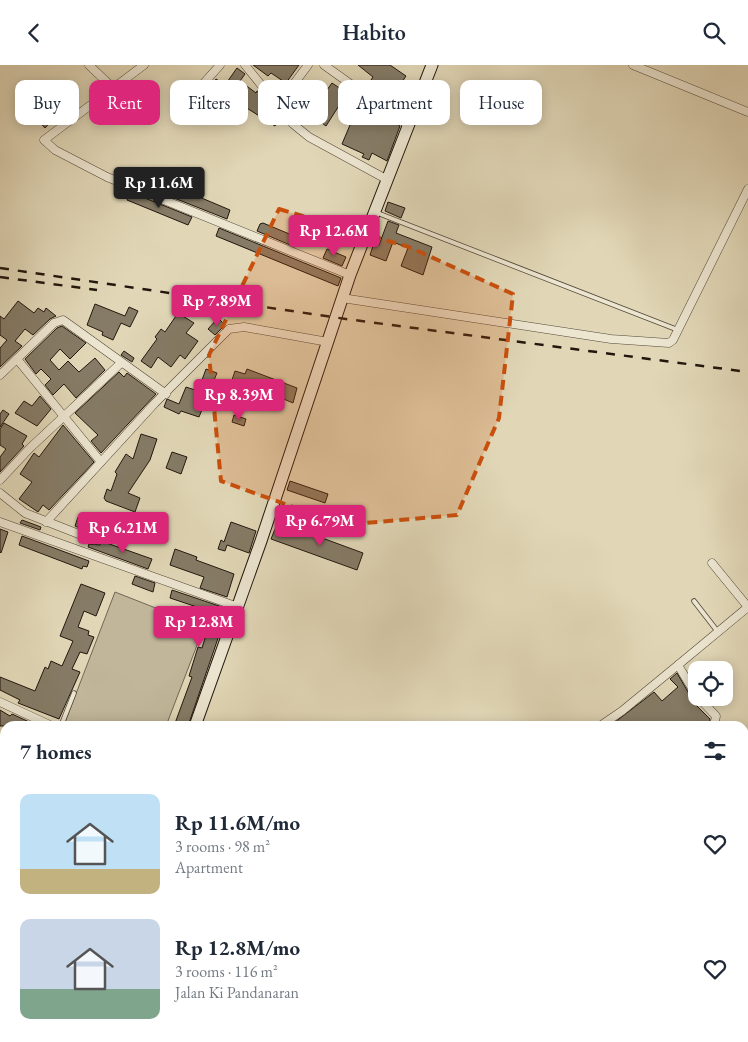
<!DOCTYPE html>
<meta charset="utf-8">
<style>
:root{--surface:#fff;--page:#f6f6f7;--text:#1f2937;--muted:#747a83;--accent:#db2777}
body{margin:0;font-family:"EB Garamond",serif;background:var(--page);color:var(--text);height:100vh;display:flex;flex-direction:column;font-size:19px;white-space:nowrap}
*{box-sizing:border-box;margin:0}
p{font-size:16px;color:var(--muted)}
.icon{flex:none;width:28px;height:28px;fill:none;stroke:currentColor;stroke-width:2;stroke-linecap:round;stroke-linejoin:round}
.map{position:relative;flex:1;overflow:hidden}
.panel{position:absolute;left:0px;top:656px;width:749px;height:321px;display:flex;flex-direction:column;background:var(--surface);border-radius:15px 15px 0 0;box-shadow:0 2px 12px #0003}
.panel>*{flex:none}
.top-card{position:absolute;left:15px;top:15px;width:719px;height:45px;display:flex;gap:10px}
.controls{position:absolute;left:688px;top:596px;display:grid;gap:10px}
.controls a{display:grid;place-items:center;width:45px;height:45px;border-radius:10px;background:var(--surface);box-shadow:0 2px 12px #0003;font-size:25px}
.price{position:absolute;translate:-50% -42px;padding:0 11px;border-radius:5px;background:var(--accent);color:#fff;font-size:16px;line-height:32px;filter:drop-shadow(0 1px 2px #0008)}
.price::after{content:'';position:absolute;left:50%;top:30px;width:15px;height:11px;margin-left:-8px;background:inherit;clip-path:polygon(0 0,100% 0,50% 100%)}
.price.current{background:#222;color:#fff}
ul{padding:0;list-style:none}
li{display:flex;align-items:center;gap:15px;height:125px;padding:0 20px}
li span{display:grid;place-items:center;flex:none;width:140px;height:100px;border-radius:10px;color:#555}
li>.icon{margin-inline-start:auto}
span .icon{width:60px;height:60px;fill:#fffc;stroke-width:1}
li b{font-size:21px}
h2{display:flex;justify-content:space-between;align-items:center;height:60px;padding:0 20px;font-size:21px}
.tag{padding:0 18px;border-radius:10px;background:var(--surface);box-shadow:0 2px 12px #0003;font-size:18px;line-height:45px}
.tag.current{background:var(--accent);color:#fff}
header{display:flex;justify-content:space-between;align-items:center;height:65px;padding:0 20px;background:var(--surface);font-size:22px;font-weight:600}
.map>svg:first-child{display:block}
.green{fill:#c1b69a;stroke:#726654}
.building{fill:#857b66;stroke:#22170e}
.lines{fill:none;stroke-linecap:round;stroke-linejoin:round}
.lane-casing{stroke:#524738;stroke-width:5.5}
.street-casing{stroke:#524738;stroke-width:9}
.secondary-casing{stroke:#22170e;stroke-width:13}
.highway-casing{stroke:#22170e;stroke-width:16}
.lane{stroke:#ece5d0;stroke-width:4}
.street{stroke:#ece5d0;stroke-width:8}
.secondary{stroke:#ece5d0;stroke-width:11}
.highway{stroke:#e1d7b7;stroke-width:14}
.rail{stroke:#22170e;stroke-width:2.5;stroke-dasharray:9 9;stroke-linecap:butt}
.marked{fill:#ca4f0c;fill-opacity:0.2;stroke:#ca4f0c;stroke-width:4;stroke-dasharray:10 6;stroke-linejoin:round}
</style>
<header><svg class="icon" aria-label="back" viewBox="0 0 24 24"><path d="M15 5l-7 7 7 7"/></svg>Habito<svg class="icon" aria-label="search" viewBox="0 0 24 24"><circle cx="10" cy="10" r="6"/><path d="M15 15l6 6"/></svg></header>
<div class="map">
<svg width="748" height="977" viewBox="0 0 748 977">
<rect width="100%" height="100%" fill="#e1d7b7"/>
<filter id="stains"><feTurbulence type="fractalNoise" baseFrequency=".004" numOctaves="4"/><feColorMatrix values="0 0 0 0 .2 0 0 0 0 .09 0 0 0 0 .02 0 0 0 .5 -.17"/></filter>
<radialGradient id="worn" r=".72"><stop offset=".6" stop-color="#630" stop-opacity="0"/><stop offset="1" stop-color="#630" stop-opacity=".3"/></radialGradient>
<g class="green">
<polygon points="115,527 204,562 166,661 64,660"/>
<polygon points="745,956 748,958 748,977 728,977 732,973 744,972"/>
</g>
<g class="building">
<polygon points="253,0 299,0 286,18 271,8 268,11"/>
<polygon points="358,0 390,0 406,11 388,38 369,25 371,23 367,21 373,12"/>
<polygon points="237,3 245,9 240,16 256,28 257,26 260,27 266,35 264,39 280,53 275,61 231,33 227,39 207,28 216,14 225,20"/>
<polygon points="306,17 324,29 332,18 347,28 326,61 302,43 299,48 293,43 296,38 293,36"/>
<polygon points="55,31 65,41 45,63 35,52"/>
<polygon points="358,37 400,61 387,96 372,88 369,95 362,92 364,89 342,79 350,60 345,57"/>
<polygon points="178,123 230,145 227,154 174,133"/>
<polygon points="130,127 192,152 188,160 127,135"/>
<polygon points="388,137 405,143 401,153 385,146"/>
<polygon points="388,156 399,160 396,168 432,182 423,210 401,201 408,183 393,177 386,196 370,190 374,178 379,180"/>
<polygon points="263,158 299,173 295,182 257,166 260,159"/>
<polygon points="219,163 341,213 338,221 216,171"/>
<polygon points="327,184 346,192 342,201 323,193"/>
<polygon points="18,236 34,248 38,243 44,247 46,243 56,251 50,254 33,270 25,264 15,276 22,281 0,302 0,283 7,275 0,270 0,251 4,254"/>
<polygon points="95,239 125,251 129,242 138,246 130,262 121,258 113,275 102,270 103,267 87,260"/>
<polygon points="178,248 194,258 186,268 198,276 185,294 180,290 171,302 158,292 151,303 141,296 157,274 155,272 161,264 165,267"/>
<polygon points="218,253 225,260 215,270 208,264"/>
<polygon points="62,261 86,278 70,294 60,284 50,295 59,305 68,296 79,307 95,293 105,305 76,333 64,319 53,330 45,320 51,314 41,304 36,309 25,294 57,263"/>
<polygon points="124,286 134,293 132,297 121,290"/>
<polygon points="206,304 217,308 199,352 181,346 179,349 164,342 167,334 179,339 186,322 198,326"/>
<polygon points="247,304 297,323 293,338 239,315 238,318 232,315 235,306 245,309"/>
<polygon points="119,307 124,312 127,308 156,329 101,388 91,376 98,370 75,348"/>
<polygon points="40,331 51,344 37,361 15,348 24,336 32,341"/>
<polygon points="3,345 9,349 0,362 0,349"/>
<polygon points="234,350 246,354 244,361 232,357"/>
<polygon points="4,358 27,371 22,379 24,381 0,407 0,392 6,384 0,380 0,364"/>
<polygon points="63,360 94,397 49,445 43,440 38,447 19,434 32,417 20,409 34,388 39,392"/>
<polygon points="141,369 157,374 150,395 128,428 140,433 135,447 106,436 104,433 107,424 111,426 117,409 115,407 126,389 133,394"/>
<polygon points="172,387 187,392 181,409 166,403"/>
<polygon points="290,416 328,429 325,438 287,425"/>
<polygon points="78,452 90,456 86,466 75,461"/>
<polygon points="22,455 41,462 40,465 20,458"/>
<polygon points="231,457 256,466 249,488 227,480 225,486 218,484 221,475 224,477"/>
<polygon points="295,463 363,488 357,505 271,474 275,464 292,470"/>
<polygon points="0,464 8,467 1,488 0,487"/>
<polygon points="22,471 89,496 87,502 83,501 82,504 19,480"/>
<polygon points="101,476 152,494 148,504 88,482 89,479 100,480"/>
<polygon points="175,484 197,492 196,495 234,509 227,532 200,523 204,512 170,500"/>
<polygon points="135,511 155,518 153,527 132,519"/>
<polygon points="81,519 105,528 96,551 84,546 78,562 89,566 88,570 94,572 87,589 80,587 72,604 80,607 59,654 18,638 20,635 0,625 0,612 35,626 45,602 48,604 51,596 62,601 73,576 60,571"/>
<polygon points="172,525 228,544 188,661 174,661 192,612 189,611 198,582 202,583 206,570 177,559 179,553 191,557 197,542 170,533"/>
<polygon points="677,608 695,639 710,654 709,661 610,661 654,627 662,636 678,622 670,614"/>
<polygon points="0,645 10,651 12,649 38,661 0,661"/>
</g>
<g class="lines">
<g class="lane-casing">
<g id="lane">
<polyline points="375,147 678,265"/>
<polyline points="694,536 718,567"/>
<polyline points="61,661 74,628"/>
</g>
</g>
<g class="street-casing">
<g id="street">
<polyline points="89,0 114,24"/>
<polyline points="144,0 44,75 55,85 107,112 350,210"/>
<polyline points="245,0 293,59 309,72 386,114"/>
<polyline points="324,0 408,60"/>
<polyline points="633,0 748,47"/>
<polyline points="204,18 220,0"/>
<polyline points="278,40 308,0"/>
<polyline points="342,233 611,274 669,278 673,275 748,124"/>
<polyline points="17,294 101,397"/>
<polyline points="0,310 54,258 63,255 166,329"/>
<polyline points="0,415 30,383 121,298"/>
<polyline points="0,428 25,448 94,475"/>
<polyline points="0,457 238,542"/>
<polyline points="46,457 155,338 229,264 244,262 328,277"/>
<polyline points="712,498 748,542"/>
<polyline points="678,600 748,542"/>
<polyline points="698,632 716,651 714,661"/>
<polyline points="0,637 52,661"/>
<polyline points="600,661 622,646 678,600 696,630"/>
<polyline points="0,748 5,750"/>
<polyline points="0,787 5,780"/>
<polyline points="744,941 748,934"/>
<polyline points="87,972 90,977"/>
<polyline points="418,972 434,977"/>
<polyline points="467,972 468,977"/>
<polyline points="619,972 626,977"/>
<polyline points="678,972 685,977"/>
<polyline points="309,977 313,972"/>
<polyline points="592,977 597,972"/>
<polyline points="718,977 721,972"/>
</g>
</g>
<g class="secondary-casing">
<g id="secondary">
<polyline points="195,661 261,476 350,210 432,0"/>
<polyline points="14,977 14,972"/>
</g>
</g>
<g class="highway-casing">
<g id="highway">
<polyline points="0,879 5,880"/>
<polyline points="0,893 5,894"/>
<polyline points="231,972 240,977"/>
<polyline points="268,972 276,977"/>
</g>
</g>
<use href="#lane" class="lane"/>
<use href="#street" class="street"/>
<use href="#secondary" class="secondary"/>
<use href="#highway" class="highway"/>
<g class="rail">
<polyline points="0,203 346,254 748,307"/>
<polyline points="0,212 97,225"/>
</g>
</g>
<path class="marked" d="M279,144L409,182L513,229L499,353L457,450L343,460L221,416L209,290Z"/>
<rect width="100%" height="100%" filter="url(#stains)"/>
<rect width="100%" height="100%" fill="url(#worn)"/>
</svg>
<div class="controls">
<a><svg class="icon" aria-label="locate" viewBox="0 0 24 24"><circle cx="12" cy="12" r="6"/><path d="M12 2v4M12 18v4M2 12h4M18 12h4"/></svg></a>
</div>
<b class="price current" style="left:159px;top:144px">Rp 11.6M</b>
<b class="price" style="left:334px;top:192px">Rp 12.6M</b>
<b class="price" style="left:217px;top:262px">Rp 7.89M</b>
<b class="price" style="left:239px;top:356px">Rp 8.39M</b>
<b class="price" style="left:320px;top:482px">Rp 6.79M</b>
<b class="price" style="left:123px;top:489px">Rp 6.21M</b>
<b class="price" style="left:199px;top:583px">Rp 12.8M</b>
<div class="top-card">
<a class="tag">Buy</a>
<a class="tag current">Rent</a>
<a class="tag">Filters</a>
<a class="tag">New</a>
<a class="tag">Apartment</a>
<a class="tag">House</a>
</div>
<section class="panel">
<h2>7 homes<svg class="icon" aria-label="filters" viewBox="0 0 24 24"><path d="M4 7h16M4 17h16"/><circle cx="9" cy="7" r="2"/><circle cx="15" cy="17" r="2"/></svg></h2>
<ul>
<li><span style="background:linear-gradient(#bfe0f5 75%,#c2b280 0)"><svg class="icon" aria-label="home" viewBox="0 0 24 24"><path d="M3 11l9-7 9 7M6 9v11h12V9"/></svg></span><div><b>Rp 11.6M/mo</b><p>3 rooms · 98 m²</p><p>Apartment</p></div><svg class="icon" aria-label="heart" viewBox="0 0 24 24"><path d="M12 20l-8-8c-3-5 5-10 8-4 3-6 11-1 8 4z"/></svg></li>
<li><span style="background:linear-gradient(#c9d6e8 70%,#7fa58c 0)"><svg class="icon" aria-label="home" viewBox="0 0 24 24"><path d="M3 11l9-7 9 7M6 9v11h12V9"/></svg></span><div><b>Rp 12.8M/mo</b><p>3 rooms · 116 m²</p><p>Jalan Ki Pandanaran</p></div><svg class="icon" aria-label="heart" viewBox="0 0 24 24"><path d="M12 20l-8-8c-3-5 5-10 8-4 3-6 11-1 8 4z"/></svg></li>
</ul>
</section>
</div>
